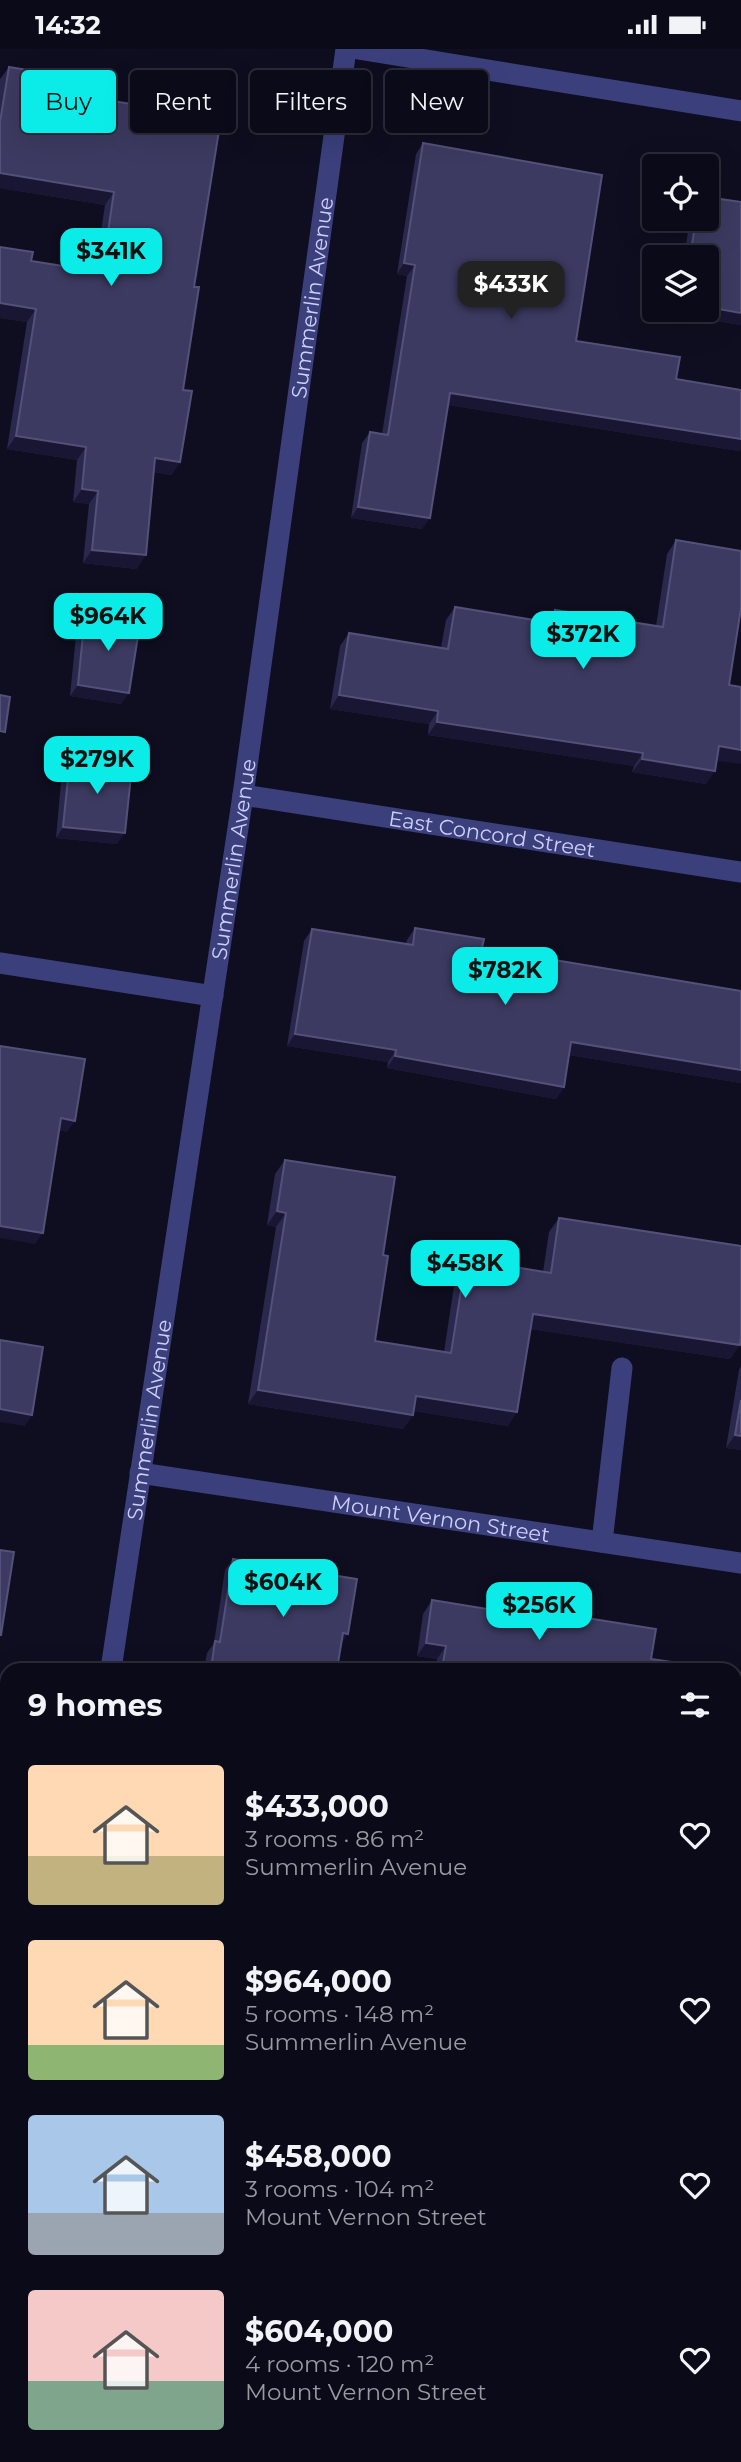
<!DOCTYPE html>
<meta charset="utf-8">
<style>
:root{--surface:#0b0a18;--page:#191825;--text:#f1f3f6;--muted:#9a9aa2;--line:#2b2b37;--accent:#0bece9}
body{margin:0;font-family:Montserrat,sans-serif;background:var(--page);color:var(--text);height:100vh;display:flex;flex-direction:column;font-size:26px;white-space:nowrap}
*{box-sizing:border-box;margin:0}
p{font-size:23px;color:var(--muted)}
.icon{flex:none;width:38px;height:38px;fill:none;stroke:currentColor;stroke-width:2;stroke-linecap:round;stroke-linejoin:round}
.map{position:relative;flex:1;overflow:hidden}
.panel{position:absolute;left:0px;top:1614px;width:742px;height:800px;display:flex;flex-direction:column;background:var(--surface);border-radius:21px 21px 0 0;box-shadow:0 7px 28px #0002,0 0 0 2px var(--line)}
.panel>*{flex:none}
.banner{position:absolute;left:21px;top:21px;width:700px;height:63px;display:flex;gap:14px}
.fabs{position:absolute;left:642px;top:105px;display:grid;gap:14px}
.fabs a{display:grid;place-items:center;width:77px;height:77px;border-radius:7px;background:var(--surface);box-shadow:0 7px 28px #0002,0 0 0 2px var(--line);font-size:35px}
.price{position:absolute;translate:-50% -60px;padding:0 16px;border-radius:14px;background:var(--accent);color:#111;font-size:23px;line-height:46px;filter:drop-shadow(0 2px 4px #0008)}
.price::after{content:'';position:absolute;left:50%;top:42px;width:21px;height:16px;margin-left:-10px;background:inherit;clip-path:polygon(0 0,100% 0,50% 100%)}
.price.on{background:#222;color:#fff}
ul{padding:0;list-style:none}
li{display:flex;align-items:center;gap:21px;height:175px;padding:0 28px}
li span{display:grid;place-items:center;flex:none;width:196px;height:140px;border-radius:7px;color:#555}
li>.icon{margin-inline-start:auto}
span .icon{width:84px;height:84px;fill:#fffc;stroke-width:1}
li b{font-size:30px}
h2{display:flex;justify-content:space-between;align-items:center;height:84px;padding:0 28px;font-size:30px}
.tag{padding:0 24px;border-radius:7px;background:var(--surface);box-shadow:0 7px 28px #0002,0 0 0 2px var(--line);font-size:24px;line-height:63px}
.tag.on{background:var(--accent);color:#111}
.status{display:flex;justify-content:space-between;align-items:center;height:49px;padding:0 35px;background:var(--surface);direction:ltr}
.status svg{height:19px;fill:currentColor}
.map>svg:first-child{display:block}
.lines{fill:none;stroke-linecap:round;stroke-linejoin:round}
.minor{stroke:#3b407d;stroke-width:21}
.wall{fill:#2a284d}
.shaded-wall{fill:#181633}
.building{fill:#3c3a60;stroke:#535179;stroke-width:2}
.labels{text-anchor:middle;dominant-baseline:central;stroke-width:5;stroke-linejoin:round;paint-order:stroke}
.street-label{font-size:21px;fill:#cfcffd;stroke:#0f0e20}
</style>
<div class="status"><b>14:32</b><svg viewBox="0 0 49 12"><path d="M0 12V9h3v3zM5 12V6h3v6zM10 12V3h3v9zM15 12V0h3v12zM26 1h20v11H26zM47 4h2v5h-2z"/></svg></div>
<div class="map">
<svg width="741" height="2413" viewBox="0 0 741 2413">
<rect width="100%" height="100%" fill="#0f0e20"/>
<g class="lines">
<g class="minor">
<polyline points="358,0 741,62"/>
<path id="s1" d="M243,746L741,823"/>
<polyline points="0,914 213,947"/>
<path id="s2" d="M140,1424L741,1514"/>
<polyline points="602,1493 622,1319"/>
<path id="s3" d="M111,1620L243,746L346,0"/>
<polyline points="0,2100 7,2101"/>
<polyline points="735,2208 741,2209"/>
<polyline points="0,2368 7,2322"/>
</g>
</g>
<g class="wall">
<polygon points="9,18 74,46 194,238 183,341 180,413 171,426 154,423 137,520 83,514 89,455 73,453 77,411 7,400 27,273 0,269 0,198 31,212 95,222 105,156 0,139 0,30"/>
<polygon points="423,94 576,292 676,330 741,341 741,399 739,402 448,356 422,480 351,469 362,394 370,383 382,385 407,227 397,225 416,105"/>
<polygon points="690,170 707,170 741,276 675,265 676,261 707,261 707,208 684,208"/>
<polygon points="676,491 717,712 706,735 632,723 634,717 428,686 429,675 330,660 340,597 349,584 441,598 446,571 455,558 546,573 555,561 656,577 667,505"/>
<polygon points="85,565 121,655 70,647 77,576"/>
<polygon points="70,710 117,795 56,789 62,722"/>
<polygon points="415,879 482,899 741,942 741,1034 569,1006 564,1038 556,1050 387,1019 388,1013 287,997 304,892 312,880 406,895 407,891"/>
<polygon points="285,1111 383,1206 375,1292 444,1303 456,1224 466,1210 543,1223 549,1183 559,1169 730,1310 531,1280 508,1377 414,1362 413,1366 403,1380 248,1355 276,1178 267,1176 275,1125"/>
<polygon points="741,1317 741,1401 726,1399 739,1321"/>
<polygon points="233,1510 341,1595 337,1620 204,1620 207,1604 214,1594 225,1521"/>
<polygon points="432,1551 551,1570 555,1564 651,1610 720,1620 435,1620 437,1610 417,1607 423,1565"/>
<polygon points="427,2406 477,2406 476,2413 426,2413"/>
<polygon points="580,2406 683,2406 682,2413 580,2413"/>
</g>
<g class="shaded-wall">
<polygon points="0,124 114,143 105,156 0,139"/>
<polygon points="404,214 415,216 407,227 397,225"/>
<polygon points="0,254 36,260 27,273 0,269"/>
<polygon points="707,258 741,264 741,276 675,265 678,261 707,261"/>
<polygon points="450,344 741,390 741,399 739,402 442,355"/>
<polygon points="16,387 86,398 77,411 7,400"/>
<polygon points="155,409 180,413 171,426 146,422"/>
<polygon points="82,440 98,442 89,455 73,453"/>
<polygon points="358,458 430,469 422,480 351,469"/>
<polygon points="92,501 146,506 137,520 83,514"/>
<polygon points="78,636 129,644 121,655 70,647"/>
<polygon points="339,646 438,662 429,675 330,660"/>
<polygon points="437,673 643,704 634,717 428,686"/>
<polygon points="719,697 741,701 741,715 710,711"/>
<polygon points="642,710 715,722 706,735 632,723"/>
<polygon points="63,778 125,784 117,795 56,789"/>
<polygon points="295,985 396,1001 388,1013 287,997"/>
<polygon points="571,993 741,1021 741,1034 563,1005"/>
<polygon points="395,1007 564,1038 556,1050 387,1019"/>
<polygon points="61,1069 75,1072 67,1083 54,1081"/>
<polygon points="277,1162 286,1164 276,1178 267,1176"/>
<polygon points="0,1177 43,1184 35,1195 0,1189"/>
<polygon points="533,1265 740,1296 730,1310 523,1279"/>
<polygon points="258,1341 413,1366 403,1380 248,1355"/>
<polygon points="416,1347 517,1363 508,1377 406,1361"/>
<polygon points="0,1360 32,1366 25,1377 0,1373"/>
<polygon points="735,1386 741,1387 741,1401 726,1399"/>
<polygon points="343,1584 348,1585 340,1596"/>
<polygon points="426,1594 446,1597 437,1610 417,1607"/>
<polygon points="735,1704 741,1705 741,1720 735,1719"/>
<polygon points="735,2078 741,2079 741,2094 735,2093"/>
<polygon points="127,2406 221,2406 216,2413 170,2413"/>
</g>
<g class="building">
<polygon points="9,18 77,29 74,46 221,69 194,238 199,238 183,341 192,342 180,413 155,409 146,506 92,501 98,442 82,440 86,398 16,387 36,260 0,254 0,198 33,203 31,212 102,223 114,143 0,124 0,73"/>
<polygon points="423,94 602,126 576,292 680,308 676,330 741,341 741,390 450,344 430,469 358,458 370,383 388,386 415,216 404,214"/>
<polygon points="707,148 741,153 741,264 707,258 707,208 690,208 696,170 707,170"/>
<polygon points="676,491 741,502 741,559 729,636 741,638 741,701 719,697 715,722 642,710 643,704 437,673 438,662 339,646 349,584 448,600 455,558 553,574 555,561 663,578"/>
<polygon points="85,565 140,574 129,644 78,636"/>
<polygon points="0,646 10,648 5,683 0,682"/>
<polygon points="70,710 132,717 125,784 63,778"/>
<polygon points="415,879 484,890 482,899 741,942 741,1021 571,993 564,1038 395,1007 396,1001 295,985 312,880 413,896"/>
<polygon points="0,997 85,1010 75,1072 61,1069 43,1184 0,1177"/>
<polygon points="285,1111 395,1128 383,1206 388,1207 375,1292 451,1304 466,1210 551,1224 559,1169 741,1197 741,1287 740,1296 533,1265 517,1363 416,1347 413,1366 258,1341 286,1164 277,1162"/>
<polygon points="0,1291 43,1298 32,1366 0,1360"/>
<polygon points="741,1351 741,1387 735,1386"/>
<polygon points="0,1501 14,1503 1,1586 0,1586"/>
<polygon points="233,1510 357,1530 348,1585 343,1584 337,1620 211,1620 215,1592 220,1593"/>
<polygon points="432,1551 554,1571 555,1564 656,1580 651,1610 720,1620 442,1620 446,1597 426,1594"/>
<polygon points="735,1623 741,1624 741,1705 735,1704"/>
<polygon points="735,1948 741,1949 741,2079 735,2078"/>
<polygon points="221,2406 294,2406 324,2409 323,2413 220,2413"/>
<polygon points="435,2406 477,2406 476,2413 434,2413"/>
<polygon points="588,2406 683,2406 682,2413 587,2413"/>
</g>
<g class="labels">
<g class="street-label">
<text stroke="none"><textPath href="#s3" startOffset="1386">Summerlin Avenue</textPath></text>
<text stroke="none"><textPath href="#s1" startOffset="252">East Concord Street</textPath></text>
<text stroke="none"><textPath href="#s3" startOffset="819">Summerlin Avenue</textPath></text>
<text stroke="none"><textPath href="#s3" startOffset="252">Summerlin Avenue</textPath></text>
<text stroke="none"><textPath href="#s2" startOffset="304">Mount Vernon Street</textPath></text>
</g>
</g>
</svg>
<div class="fabs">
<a><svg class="icon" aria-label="locate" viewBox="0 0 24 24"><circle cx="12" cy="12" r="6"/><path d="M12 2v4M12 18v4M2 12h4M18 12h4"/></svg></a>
<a><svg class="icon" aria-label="layers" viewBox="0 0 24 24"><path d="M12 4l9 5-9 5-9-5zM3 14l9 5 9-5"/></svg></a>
</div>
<b class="price" style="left:111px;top:239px">$341K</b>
<b class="price on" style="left:511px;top:272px">$433K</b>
<b class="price" style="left:108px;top:604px">$964K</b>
<b class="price" style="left:583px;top:622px">$372K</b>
<b class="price" style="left:97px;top:747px">$279K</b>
<b class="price" style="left:505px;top:958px">$782K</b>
<b class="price" style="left:465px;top:1251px">$458K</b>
<b class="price" style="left:283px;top:1570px">$604K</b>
<b class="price" style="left:539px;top:1593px">$256K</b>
<div class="banner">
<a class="tag on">Buy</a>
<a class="tag">Rent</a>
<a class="tag">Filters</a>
<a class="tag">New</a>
</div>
<section class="panel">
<h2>9 homes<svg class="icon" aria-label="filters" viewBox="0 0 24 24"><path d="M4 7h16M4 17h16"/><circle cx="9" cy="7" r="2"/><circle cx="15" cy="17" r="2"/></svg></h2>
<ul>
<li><span style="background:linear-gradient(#ffd9b3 65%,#c2b280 0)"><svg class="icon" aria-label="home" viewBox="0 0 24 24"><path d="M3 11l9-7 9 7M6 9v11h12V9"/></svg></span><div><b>$433,000</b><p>3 rooms · 86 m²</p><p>Summerlin Avenue</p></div><svg class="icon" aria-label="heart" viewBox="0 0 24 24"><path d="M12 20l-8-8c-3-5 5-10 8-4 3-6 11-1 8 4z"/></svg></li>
<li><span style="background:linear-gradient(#ffd9b3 75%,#8fb573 0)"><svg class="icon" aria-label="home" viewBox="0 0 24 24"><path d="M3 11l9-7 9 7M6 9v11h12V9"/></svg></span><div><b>$964,000</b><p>5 rooms · 148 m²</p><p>Summerlin Avenue</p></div><svg class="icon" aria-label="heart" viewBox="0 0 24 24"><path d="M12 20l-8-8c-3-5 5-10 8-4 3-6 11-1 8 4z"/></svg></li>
<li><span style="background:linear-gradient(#a9c7e8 70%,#9aa5b1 0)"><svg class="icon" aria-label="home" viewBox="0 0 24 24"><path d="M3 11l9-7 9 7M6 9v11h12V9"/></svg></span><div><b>$458,000</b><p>3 rooms · 104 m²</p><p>Mount Vernon Street</p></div><svg class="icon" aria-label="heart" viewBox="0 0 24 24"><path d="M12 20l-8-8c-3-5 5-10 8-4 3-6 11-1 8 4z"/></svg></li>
<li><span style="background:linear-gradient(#f6c9c9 65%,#7fa58c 0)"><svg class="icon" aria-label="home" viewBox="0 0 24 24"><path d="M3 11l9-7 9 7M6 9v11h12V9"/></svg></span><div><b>$604,000</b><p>4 rooms · 120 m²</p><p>Mount Vernon Street</p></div><svg class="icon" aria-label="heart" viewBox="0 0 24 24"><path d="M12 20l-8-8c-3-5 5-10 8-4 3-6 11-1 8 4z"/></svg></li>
</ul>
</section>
</div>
